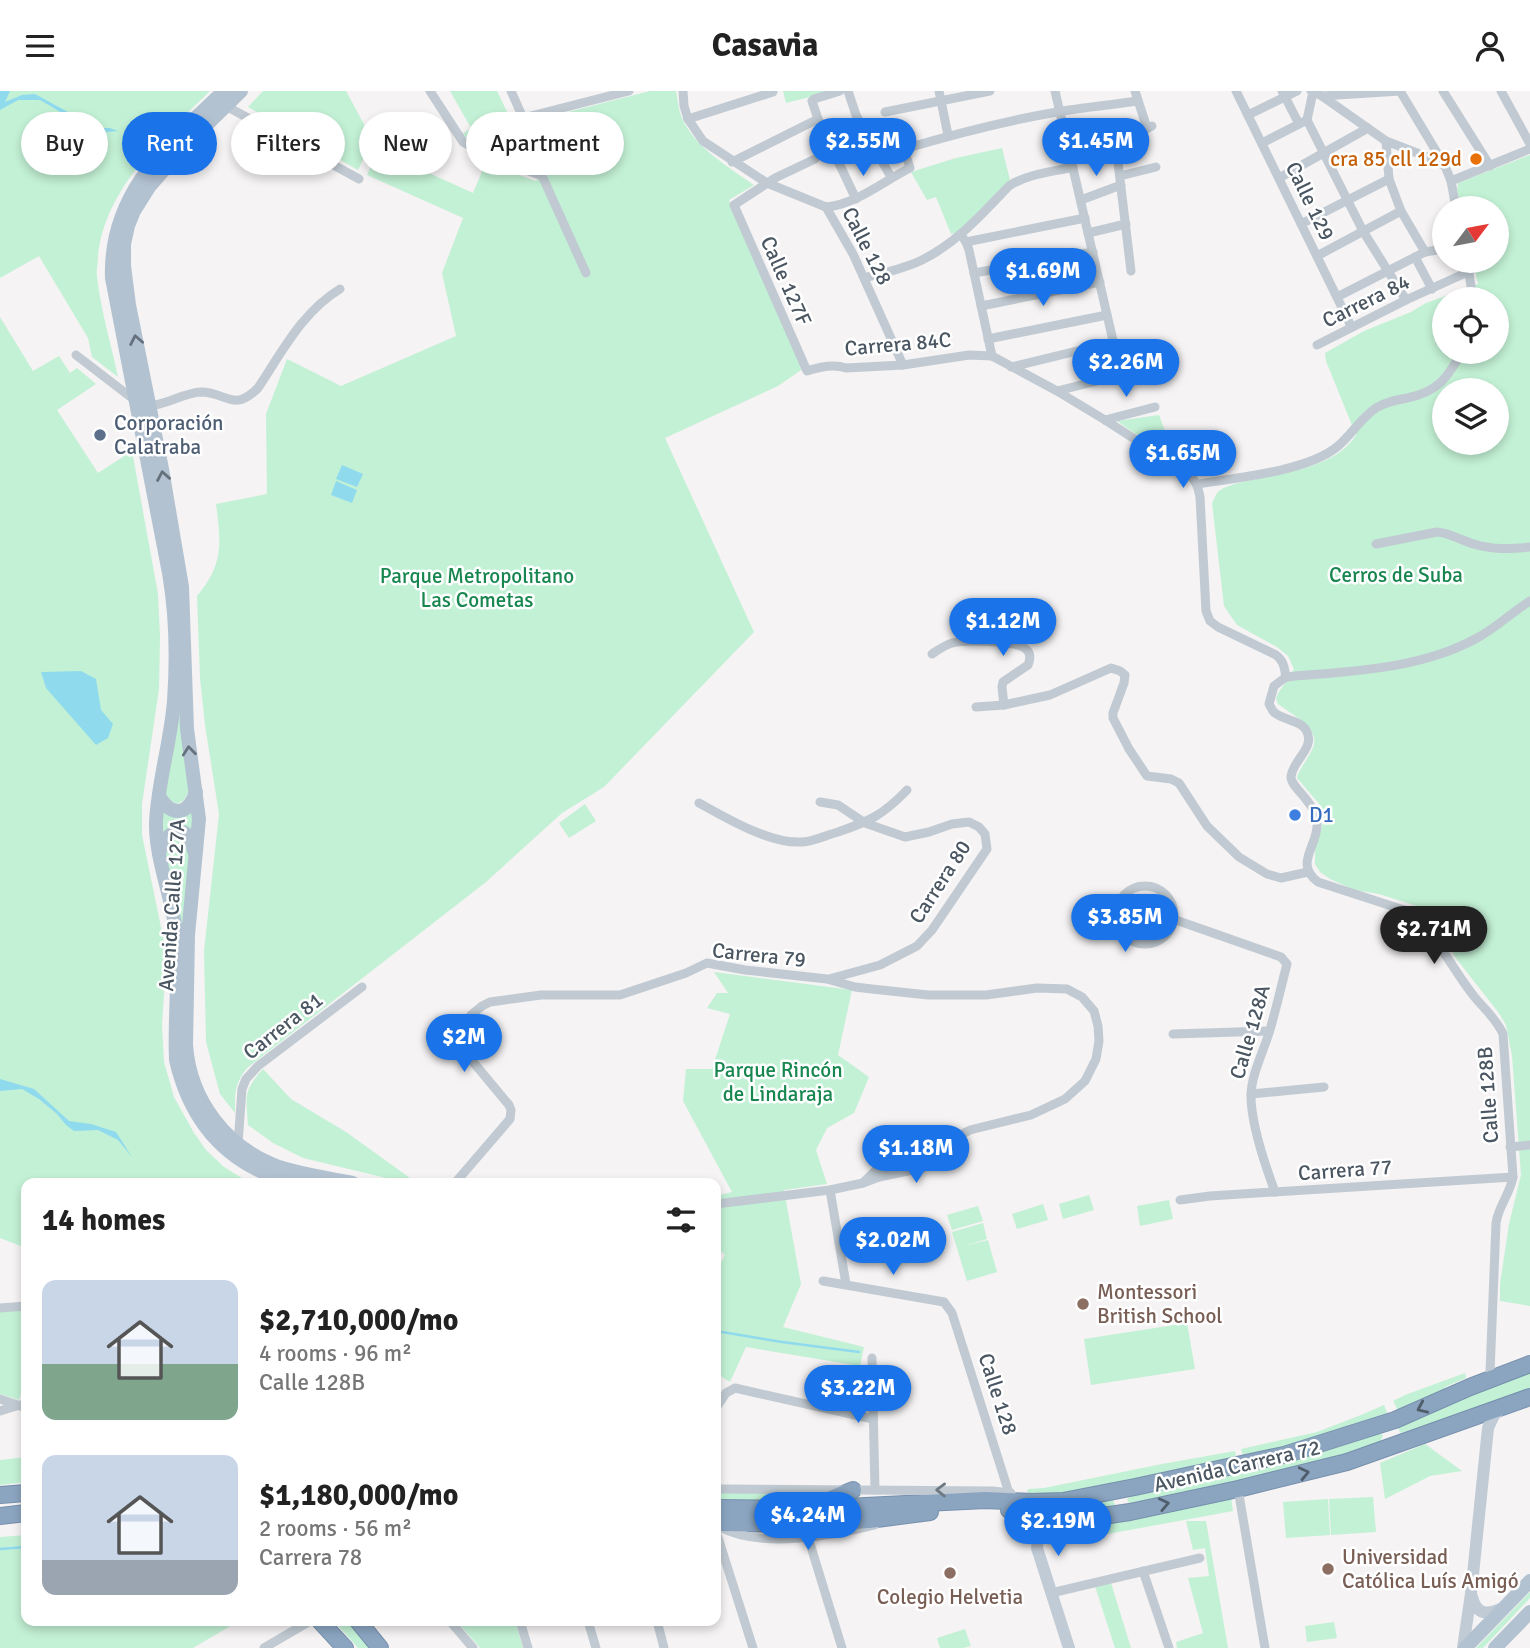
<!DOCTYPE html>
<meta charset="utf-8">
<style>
:root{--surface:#fff;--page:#f2f2f2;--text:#222;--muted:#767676;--accent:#1a73e8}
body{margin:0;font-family:Signika,sans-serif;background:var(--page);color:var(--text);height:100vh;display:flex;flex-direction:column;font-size:26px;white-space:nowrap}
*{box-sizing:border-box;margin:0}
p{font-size:23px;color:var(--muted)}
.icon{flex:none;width:38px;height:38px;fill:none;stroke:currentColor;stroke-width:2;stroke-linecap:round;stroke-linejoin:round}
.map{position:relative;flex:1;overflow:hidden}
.drawer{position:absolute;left:21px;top:1087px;width:700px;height:448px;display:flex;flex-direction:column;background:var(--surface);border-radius:14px;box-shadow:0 4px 10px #0003}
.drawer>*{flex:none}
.guide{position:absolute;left:21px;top:21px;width:700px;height:63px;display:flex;gap:14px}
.needle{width:46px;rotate:58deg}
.fabs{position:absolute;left:1432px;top:105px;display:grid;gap:14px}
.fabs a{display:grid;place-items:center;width:77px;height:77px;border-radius:50%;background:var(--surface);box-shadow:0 4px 10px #0003;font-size:35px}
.price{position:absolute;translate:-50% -60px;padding:0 16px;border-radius:24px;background:var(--accent);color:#fff;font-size:23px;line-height:46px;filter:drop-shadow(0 2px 4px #0008)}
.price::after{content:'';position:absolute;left:50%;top:42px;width:21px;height:16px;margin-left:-10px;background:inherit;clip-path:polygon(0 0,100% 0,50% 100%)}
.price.on{background:#222;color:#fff}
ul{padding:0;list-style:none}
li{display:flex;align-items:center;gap:21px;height:175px;padding:0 21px}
li span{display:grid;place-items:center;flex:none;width:196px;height:140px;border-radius:14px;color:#555}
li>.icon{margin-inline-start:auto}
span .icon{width:84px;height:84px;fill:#fffc;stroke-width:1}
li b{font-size:30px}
h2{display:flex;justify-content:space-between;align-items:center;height:84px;padding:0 21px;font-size:30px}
.chip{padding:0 24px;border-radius:32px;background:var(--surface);box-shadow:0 4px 10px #0003;font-size:24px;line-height:63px}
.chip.on{background:var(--accent);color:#fff}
header{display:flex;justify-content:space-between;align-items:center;height:91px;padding:0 21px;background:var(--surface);font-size:32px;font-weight:800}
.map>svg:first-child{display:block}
.green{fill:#c3f1d5;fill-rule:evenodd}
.water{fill:#90daee}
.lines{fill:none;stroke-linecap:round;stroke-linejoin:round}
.stream{stroke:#90daee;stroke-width:2.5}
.highway-casing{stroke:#7690ad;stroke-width:18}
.street{stroke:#c1cad2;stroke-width:9}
.secondary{stroke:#c1cbd6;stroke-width:12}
.primary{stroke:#b3c2d1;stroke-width:14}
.highway{stroke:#8ba5c1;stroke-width:16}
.oneway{stroke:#64717d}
.oneway2{stroke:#505e6b}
.oneway3{stroke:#6e7983}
.food-dot{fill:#e8710a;stroke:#fff;stroke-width:2.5}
.service-dot{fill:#5c6f8a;stroke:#fff;stroke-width:2.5}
.shop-dot{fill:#3f7fe0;stroke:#fff;stroke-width:2.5}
.education-dot{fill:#8d6e63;stroke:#fff;stroke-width:2.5}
.labels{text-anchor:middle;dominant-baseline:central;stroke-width:5;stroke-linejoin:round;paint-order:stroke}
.food-label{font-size:21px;fill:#c56008;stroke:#fff;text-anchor:end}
.street-label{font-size:21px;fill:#4a5661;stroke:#fff}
.service-label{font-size:21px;fill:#4e5e75;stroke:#fff;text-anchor:start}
.park-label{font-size:21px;fill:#17864f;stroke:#fff}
.shop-label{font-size:21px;fill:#366cbe;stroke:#fff;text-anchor:start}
.education-label{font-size:21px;fill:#785e54;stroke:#fff;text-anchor:start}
</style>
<header><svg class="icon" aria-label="menu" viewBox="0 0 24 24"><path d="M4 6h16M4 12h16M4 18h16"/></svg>Casavia<svg class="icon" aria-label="person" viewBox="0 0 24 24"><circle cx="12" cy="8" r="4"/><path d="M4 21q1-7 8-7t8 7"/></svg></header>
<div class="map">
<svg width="1530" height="1557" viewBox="0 0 1530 1557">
<rect width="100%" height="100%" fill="#f5f3f3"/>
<g class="green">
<path d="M0,0H210C164,45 105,97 98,165C98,172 96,180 97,186C101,220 111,253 118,286L92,266L88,247L39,165L0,187Z"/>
<polygon points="263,0 346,0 366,37 358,51 369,56 358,79 248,16"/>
<path d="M450,0H497L524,56C512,81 477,55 462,43L471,37Z"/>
<path d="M650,0H676C678,8 678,19 682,27C694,56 730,77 754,94L729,109L807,275L778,295L665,347L754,541L604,696L562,722L486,791L247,977C234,993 235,1003 235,1022L220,1003L206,951L204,860L219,723L205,634L200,587L197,505C224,473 221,452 216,413L267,403L266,323L287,268L341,295L456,245L442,182L463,127L367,84L378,59L473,102L486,71L535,90L549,84L525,32Z"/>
<polygon points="783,0 833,0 786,12"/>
<polygon points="1002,57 1010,89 959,141 951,143 936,106 927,109 911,81 956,67"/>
<path d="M1530,64V1215L1500,1210V1193L1509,1133L1521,1084L1512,965L1506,934L1498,921L1455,866L1446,848L1420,816L1379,803L1355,799L1330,788L1320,781L1315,773V759L1322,735L1323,724L1321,715L1297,687L1298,683C1302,675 1313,660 1314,653C1318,635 1289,622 1278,613L1276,607C1281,595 1289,590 1294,578L1288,565L1277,556L1237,534L1224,515L1212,412C1214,409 1215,405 1217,402C1223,395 1238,392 1247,390C1282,382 1336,377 1356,344L1326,270L1325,262L1364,240L1411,221L1426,212L1478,193L1473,170H1496V117H1462L1457,100L1458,92ZM1444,208H1496V261H1444ZM1444,299H1496V352H1444Z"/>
<polygon points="0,226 33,280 59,265 70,282 77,277 96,293 57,319 98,382 132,360 158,503 160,546 159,598 142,713 142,744 164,851 165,888 162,933 164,971 174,1006 194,1042 206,1059 224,1076 250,1092 26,1092 26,1157 0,1147"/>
<polygon points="1159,324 1177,372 1117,330"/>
<polygon points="177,520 189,700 184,709 177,713 169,709 165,701"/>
<polygon points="585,713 596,730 569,747 559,732"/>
<polygon points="162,715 194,715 193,745 161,746"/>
<path d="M178,745L187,749L191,761C188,789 184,817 183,846C182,863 182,881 182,899C181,922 179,946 183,968C192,1023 235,1070 288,1085C300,1089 313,1090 325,1092C265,1092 216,1055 191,1002C186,991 182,979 180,967C177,937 180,906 180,876C180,866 182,854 181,844C178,816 170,788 164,760L169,749Z"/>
<polygon points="714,881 852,899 838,964 869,986 854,1022 827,1037 816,1059 827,1093 784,1099 801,1193 783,1236 864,1256 860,1275 746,1256 730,1291 716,1282 716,1180 725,1164 716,1156 716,1105 732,1101 683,1010 686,978 712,978 730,923 707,917 717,902 728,902"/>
<path d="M263,978L291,1008L346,1041L417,1092H396L382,1086L303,1067L273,1052L248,1034C246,1005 243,1000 263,978Z"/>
<polygon points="1089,1104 1094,1119 1063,1128 1059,1113"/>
<polygon points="1169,1109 1173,1128 1140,1135 1137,1115"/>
<polygon points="1043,1113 1048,1129 1017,1138 1012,1123"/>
<polygon points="978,1115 983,1130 952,1139 947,1124"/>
<polygon points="983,1132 987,1148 964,1155 988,1149 997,1181 967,1190 952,1141"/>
<polygon points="26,1219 26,1285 19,1309 0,1303 0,1221"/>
<polygon points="1187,1232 1195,1278 1091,1294 1084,1248"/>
<polygon points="1530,1277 1530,1300 1461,1324 1400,1342 1398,1335"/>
<polygon points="1465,1282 1466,1287 1445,1296 1446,1302 1399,1321 1393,1310 1405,1304"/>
<polygon points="1384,1314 1389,1326 1244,1368 1241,1358 1317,1341 1361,1324"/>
<polygon points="1378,1342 1383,1344 1381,1350 1308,1376 1131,1414 1127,1409 1128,1407 1133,1405 1173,1397"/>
<polygon points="1425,1353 1462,1380 1430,1385 1385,1408 1380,1372"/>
<polygon points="1235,1360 1237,1370 1100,1398 1031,1406 1027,1400 1028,1398 1044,1397 1162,1373"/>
<polygon points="26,1366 26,1391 0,1394 0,1369"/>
<polygon points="716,1401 836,1402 807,1414 716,1411"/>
<polygon points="1114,1406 1113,1409 1116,1417 1065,1423 1015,1415"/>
<polygon points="1231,1406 1233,1420 1048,1454 1052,1441"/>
<polygon points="1373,1406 1376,1441 1331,1444 1329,1408"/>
<polygon points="1328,1408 1330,1444 1286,1447 1283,1411"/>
<polygon points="1186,1430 1206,1430 1228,1557 1177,1557 1176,1551 1203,1542 1188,1487 1209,1485 1205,1457 1193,1459"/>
<polygon points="26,1444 26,1530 239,1530 193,1557 0,1557 0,1446"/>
<polygon points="1111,1492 1131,1557 1115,1557 1095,1495"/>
<polygon points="1530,1501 1530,1507 1483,1557 1476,1557"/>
<polygon points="334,1530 347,1530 371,1557 358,1557"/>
<polygon points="457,1530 515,1530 523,1557 480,1557"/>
<polygon points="1334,1531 1337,1547 1307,1551 1305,1535"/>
<polygon points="965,1538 971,1555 963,1557 940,1557 937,1547"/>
</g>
<g class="water">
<polygon points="0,0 10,0 5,11 22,4 35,3 97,37 110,37 118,40 96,42 40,9 18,9 0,19"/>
<polygon points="342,374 363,383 357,396 336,388"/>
<polygon points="336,390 357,399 352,412 331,404"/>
<polygon points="81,580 96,588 101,619 113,633 108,647 96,654 46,597 41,581"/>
<polygon points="0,988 34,998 69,1030 91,1033 116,1041 132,1066 118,1049 98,1039 74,1040 66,1034 57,1023 39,1008 22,998 0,1000"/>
</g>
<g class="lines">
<g class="stream">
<polyline points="716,1240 782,1251 859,1261"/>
<polyline points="0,1458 26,1456"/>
</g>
<g class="highway-casing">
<g id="highway">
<polyline points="0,1404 26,1402"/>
<polyline points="819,1413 853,1399"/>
<polyline points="716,1417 806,1418 985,1409 1032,1411 1063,1410 1135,1396 1284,1364 1395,1329 1470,1296 1530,1273"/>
<polyline points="1009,1419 1058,1429 1076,1429 1130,1421 1238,1398 1347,1371 1530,1306"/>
<polyline points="0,1425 26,1422"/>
<polyline points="716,1432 803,1433 869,1429 930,1421"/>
<polyline points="320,1530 345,1557"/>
<polyline points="358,1530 380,1557"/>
</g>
</g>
<g class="street">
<polyline points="430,0 463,51 487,64 542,85"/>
<polyline points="511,0 523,27 629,0"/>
<polyline points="683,0 684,15 688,28 703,50 767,92 826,116 853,163 903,274"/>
<polyline points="840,0 814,8 812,10 818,28 856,108"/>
<polyline points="848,0 856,24 891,86"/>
<polyline points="939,0 948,44"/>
<polyline points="1055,0 1121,284 1057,300"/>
<polyline points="1135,0 1147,37"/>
<polyline points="1236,0 1351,235"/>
<polyline points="1282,0 1299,33"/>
<polyline points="1311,0 1322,5 1386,50 1430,67 1445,75"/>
<polyline points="1400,0 1445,75 1451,90 1456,117"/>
<polyline points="1443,0 1490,75"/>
<polyline points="1501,0 1530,53"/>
<polyline points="1313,1 1307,29 1363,140 1406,209"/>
<polyline points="1322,5 1400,0"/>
<polyline points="226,15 359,88"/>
<polyline points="885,21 990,0"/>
<polyline points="1248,24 1297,0"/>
<polyline points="688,28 773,1"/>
<polyline points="525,47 586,182"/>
<polyline points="1386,50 1389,88 1401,120 1425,161"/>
<polyline points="1262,52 1307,29"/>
<polyline points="1116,55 1131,180"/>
<path d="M815,68L775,87L734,114L807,280C819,276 834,273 846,277L903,274L969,264L992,265"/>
<polyline points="1072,70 1105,60 1152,35"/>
<polyline points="732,71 818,28"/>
<polyline points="1120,85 1156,76"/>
<polyline points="1279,87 1368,37"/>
<polyline points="1451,90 1530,58"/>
<polyline points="1081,109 1121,94"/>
<path d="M826,116C857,113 882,91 910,77L904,58C954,43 1005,30 1057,21C1084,16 1111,14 1138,10"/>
<polyline points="1301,133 1389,88"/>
<polyline points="1088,142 1126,133"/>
<path d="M961,144L966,151L969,159L992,265L1057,300L1105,329L1189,383C1196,390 1198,396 1200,406L1206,520L1210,530L1218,536L1276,564C1284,570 1284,576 1286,586"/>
<polyline points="966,151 1085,127"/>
<polyline points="1317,165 1401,120"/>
<polyline points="1415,166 1432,198"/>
<polyline points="1467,170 1473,208"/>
<polyline points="974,182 1093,161"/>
<path d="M864,187C883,182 904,178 922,169C957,152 982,123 1009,95C1027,83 1052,81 1073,76"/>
<polyline points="1337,206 1425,161 1444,158"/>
<polyline points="981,215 1100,191"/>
<polyline points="988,248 1107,224"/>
<polyline points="1317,254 1406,209 1470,180"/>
<path d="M76,264L141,314C161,318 181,302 201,301C227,301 233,322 258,297C282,261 302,221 340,198"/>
<polyline points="1011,276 1114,251"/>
<polyline points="1105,329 1155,316"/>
<path d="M1198,393C1236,387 1309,380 1338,355C1351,344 1361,327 1376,317C1385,311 1396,309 1407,307C1438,301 1447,287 1462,261"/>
<path d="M1376,453L1437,441C1451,442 1461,450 1474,453C1493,459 1511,458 1530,456"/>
<path d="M932,563C938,559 945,554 952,552C965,549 1018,549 1027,559C1031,563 1030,569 1028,574L1003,591L1002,596L1004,614"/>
<path d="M1286,586L1274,595L1269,613C1271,616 1272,620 1275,622C1285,630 1302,629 1307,641C1315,657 1292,670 1291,686C1291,697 1315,710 1317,732C1319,754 1293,772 1318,791L1404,819C1435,839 1450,875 1473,904C1483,917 1496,927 1503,943L1513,1086C1510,1103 1498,1116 1496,1132L1490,1282"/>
<path d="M1286,586C1350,580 1419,579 1477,547C1496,537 1512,521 1530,510"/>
<polyline points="976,616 1004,614 1050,604 1111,577 1120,580 1125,584 1124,592 1113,622 1113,627 1129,658 1147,685 1171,688 1179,692 1207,735 1239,766 1267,783 1281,787 1308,781"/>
<polyline points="820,711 838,714 865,732 905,746 929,741 952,733 969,731 979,736 985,743 987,758 932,839 917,855 880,874 829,888"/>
<path d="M699,712C726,727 770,753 801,751C813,751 826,744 838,741C870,730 883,724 907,699"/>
<circle cx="1145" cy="824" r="29"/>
<path d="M1173,828L1281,866L1287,873C1281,896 1276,919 1269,942C1263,961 1251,985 1251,1005C1251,1033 1265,1074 1275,1101"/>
<polyline points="1173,943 1269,940"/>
<polyline points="1251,1003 1324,996"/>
<polyline points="238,1053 242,998 246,988 258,975 362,896"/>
<polyline points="1510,1056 1530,1054"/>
<polyline points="455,1092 510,1028 511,1019 509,1014 469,966 464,957 462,943 463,938 471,924 482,915 490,911 541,904 620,904 686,882 707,872 745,879 827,888 855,896 872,898 928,904 986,904 1037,897 1067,898 1082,906 1094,920 1098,935 1099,950 1096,968 1085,990 1065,1008 1031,1024 970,1039 955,1047 924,1068 876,1079 863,1092"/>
<polyline points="830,1099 846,1193"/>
<polyline points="1180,1109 1210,1105 1513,1086"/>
<polyline points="716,1113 830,1099 863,1092 879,1086 922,1077 931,1072 938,1062"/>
<polyline points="823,1190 944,1211 952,1222 1009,1402"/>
<polyline points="0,1217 26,1215"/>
<polyline points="872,1267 875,1399"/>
<polyline points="0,1308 26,1317"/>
<polyline points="716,1317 726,1302 735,1297 873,1328"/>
<polyline points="0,1320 20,1314"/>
<polyline points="716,1398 992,1400 1011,1402"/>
<polyline points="1238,1398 1265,1557"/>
<path d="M720,1436C761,1458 832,1445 875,1434"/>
<polyline points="716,1440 753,1557"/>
<polyline points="808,1446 842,1557"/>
<polyline points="1143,1480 1169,1557"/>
<polyline points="1051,1502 1200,1467"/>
<polyline points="450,1530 473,1557"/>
<polyline points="520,1530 528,1557"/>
<polyline points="588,1530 596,1557"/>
<polyline points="657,1530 664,1557"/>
<polyline points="264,1557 310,1530"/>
</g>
<g class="secondary">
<path d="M1058,1429C1046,1436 1037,1442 1037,1457L1069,1557"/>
<path d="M1472,1506C1477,1525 1488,1524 1503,1517"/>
<polyline points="1463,1557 1471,1503 1488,1337 1494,1324 1503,1316"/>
</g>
<g class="primary">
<path d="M224,0C167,54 109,102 112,187L169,482C176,523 177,568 174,610C171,650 158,690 156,731C155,766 172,806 176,841C180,884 174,927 176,969C191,1034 229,1075 293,1092"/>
<path d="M241,0L185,55L149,96L134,120L128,135L124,153V175L129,214L162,378L182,496L187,638L199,728L188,844L186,954C190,1009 226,1057 279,1076C303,1084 328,1087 353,1092"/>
<path d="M159,705C172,727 188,724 196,701"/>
<path d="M160,759C169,736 189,732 194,760"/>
<polyline points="1465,1557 1530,1490"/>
<polyline points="1495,1557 1530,1521"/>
</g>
<use href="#highway" class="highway"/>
</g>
<defs><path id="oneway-chevron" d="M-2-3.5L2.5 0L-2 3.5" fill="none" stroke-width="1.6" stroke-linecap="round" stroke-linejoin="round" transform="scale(1.75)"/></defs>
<g class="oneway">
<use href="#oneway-chevron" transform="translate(136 249) rotate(-101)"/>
<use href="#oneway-chevron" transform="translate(163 385) rotate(-100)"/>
<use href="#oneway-chevron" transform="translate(189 660) rotate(-96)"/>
</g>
<g class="oneway2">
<use href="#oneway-chevron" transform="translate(1422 1317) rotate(156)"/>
<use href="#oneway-chevron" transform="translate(1304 1382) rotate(-13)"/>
<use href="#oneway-chevron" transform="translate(1164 1413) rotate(-12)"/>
</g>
<use class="oneway3" href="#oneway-chevron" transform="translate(941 1399) rotate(-179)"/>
<circle class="food-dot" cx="1476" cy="68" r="7"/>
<circle class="service-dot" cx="100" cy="344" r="7"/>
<circle class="shop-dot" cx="1295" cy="724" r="7"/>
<g class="education-dot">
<circle cx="1083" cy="1213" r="7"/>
<circle cx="1328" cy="1478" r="7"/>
<circle cx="950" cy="1482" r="7"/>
</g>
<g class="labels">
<g class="food-label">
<text x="1462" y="68">cra 85 cll 129d</text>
</g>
<g class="street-label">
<text transform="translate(1310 110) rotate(64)">Calle 129</text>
<text transform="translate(867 155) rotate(63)">Calle 128</text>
<text transform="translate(786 190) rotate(66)">Calle 127F</text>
<text transform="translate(1366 210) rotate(-26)">Carrera 84</text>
<text transform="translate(898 253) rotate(-5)">Carrera 84C</text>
<text transform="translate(940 791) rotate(-57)">Carrera 80</text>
<text transform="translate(172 814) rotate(-86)">Avenida Calle 127A</text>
<text transform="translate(759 864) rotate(6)">Carrera 79</text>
<text transform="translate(283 935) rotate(-38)">Carrera 81</text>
<text transform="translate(1250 941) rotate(-74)">Calle 128A</text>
<text transform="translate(1488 1004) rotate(-94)">Calle 128B</text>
<text transform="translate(1345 1079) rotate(-4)">Carrera 77</text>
<text transform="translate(998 1303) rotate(72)">Calle 128</text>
<text transform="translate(1237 1375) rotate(-13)">Avenida Carrera 72</text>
</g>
<g class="service-label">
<text x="114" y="332">Corporación<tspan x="114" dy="24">Calatraba</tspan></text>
</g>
<g class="park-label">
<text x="1396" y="484">Cerros de Suba</text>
<text x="477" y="485">Parque Metropolitano<tspan x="477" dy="24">Las Cometas</tspan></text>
<text x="778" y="979">Parque Rincón<tspan x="778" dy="24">de Lindaraja</tspan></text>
</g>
<g class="shop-label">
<text x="1309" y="724">D1</text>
</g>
<g class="education-label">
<text x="1097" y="1201">Montessori<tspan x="1097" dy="24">British School</tspan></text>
<text x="1342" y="1466">Universidad<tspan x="1342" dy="24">Católica Luís Amigó</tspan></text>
<text x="950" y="1506" text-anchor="middle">Colegio Helvetia</text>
</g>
</g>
</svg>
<div class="fabs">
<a><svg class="needle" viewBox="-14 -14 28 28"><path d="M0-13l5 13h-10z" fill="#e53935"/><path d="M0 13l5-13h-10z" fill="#767676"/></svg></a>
<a><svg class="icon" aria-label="locate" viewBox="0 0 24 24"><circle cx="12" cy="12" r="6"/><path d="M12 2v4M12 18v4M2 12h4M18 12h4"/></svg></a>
<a><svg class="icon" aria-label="layers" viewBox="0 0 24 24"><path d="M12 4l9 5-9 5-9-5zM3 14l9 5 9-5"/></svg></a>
</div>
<b class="price" style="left:863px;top:87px">$2.55M</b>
<b class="price" style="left:1096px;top:87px">$1.45M</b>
<b class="price" style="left:1043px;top:217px">$1.69M</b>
<b class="price" style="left:1126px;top:308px">$2.26M</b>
<b class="price" style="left:1183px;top:399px">$1.65M</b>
<b class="price" style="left:1003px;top:567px">$1.12M</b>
<b class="price" style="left:1125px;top:863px">$3.85M</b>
<b class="price on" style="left:1434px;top:875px">$2.71M</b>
<b class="price" style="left:464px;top:983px">$2M</b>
<b class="price" style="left:916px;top:1094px">$1.18M</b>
<b class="price" style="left:893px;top:1186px">$2.02M</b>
<b class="price" style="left:858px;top:1334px">$3.22M</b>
<b class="price" style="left:808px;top:1461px">$4.24M</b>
<b class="price" style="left:1058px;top:1467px">$2.19M</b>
<div class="guide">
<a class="chip">Buy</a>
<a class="chip on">Rent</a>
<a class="chip">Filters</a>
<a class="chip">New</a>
<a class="chip">Apartment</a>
</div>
<section class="drawer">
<h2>14 homes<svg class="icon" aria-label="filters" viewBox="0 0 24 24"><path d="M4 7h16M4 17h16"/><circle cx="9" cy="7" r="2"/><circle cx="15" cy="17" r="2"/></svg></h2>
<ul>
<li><span style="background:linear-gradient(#c9d6e8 60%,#7fa58c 0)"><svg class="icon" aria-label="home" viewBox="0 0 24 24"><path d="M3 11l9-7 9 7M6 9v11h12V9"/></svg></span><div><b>$2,710,000/mo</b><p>4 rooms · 96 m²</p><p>Calle 128B</p></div></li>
<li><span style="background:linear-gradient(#c9d6e8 75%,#9aa5b1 0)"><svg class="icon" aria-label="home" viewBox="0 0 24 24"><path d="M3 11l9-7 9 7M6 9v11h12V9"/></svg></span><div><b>$1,180,000/mo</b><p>2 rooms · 56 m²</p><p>Carrera 78</p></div></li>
</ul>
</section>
</div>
